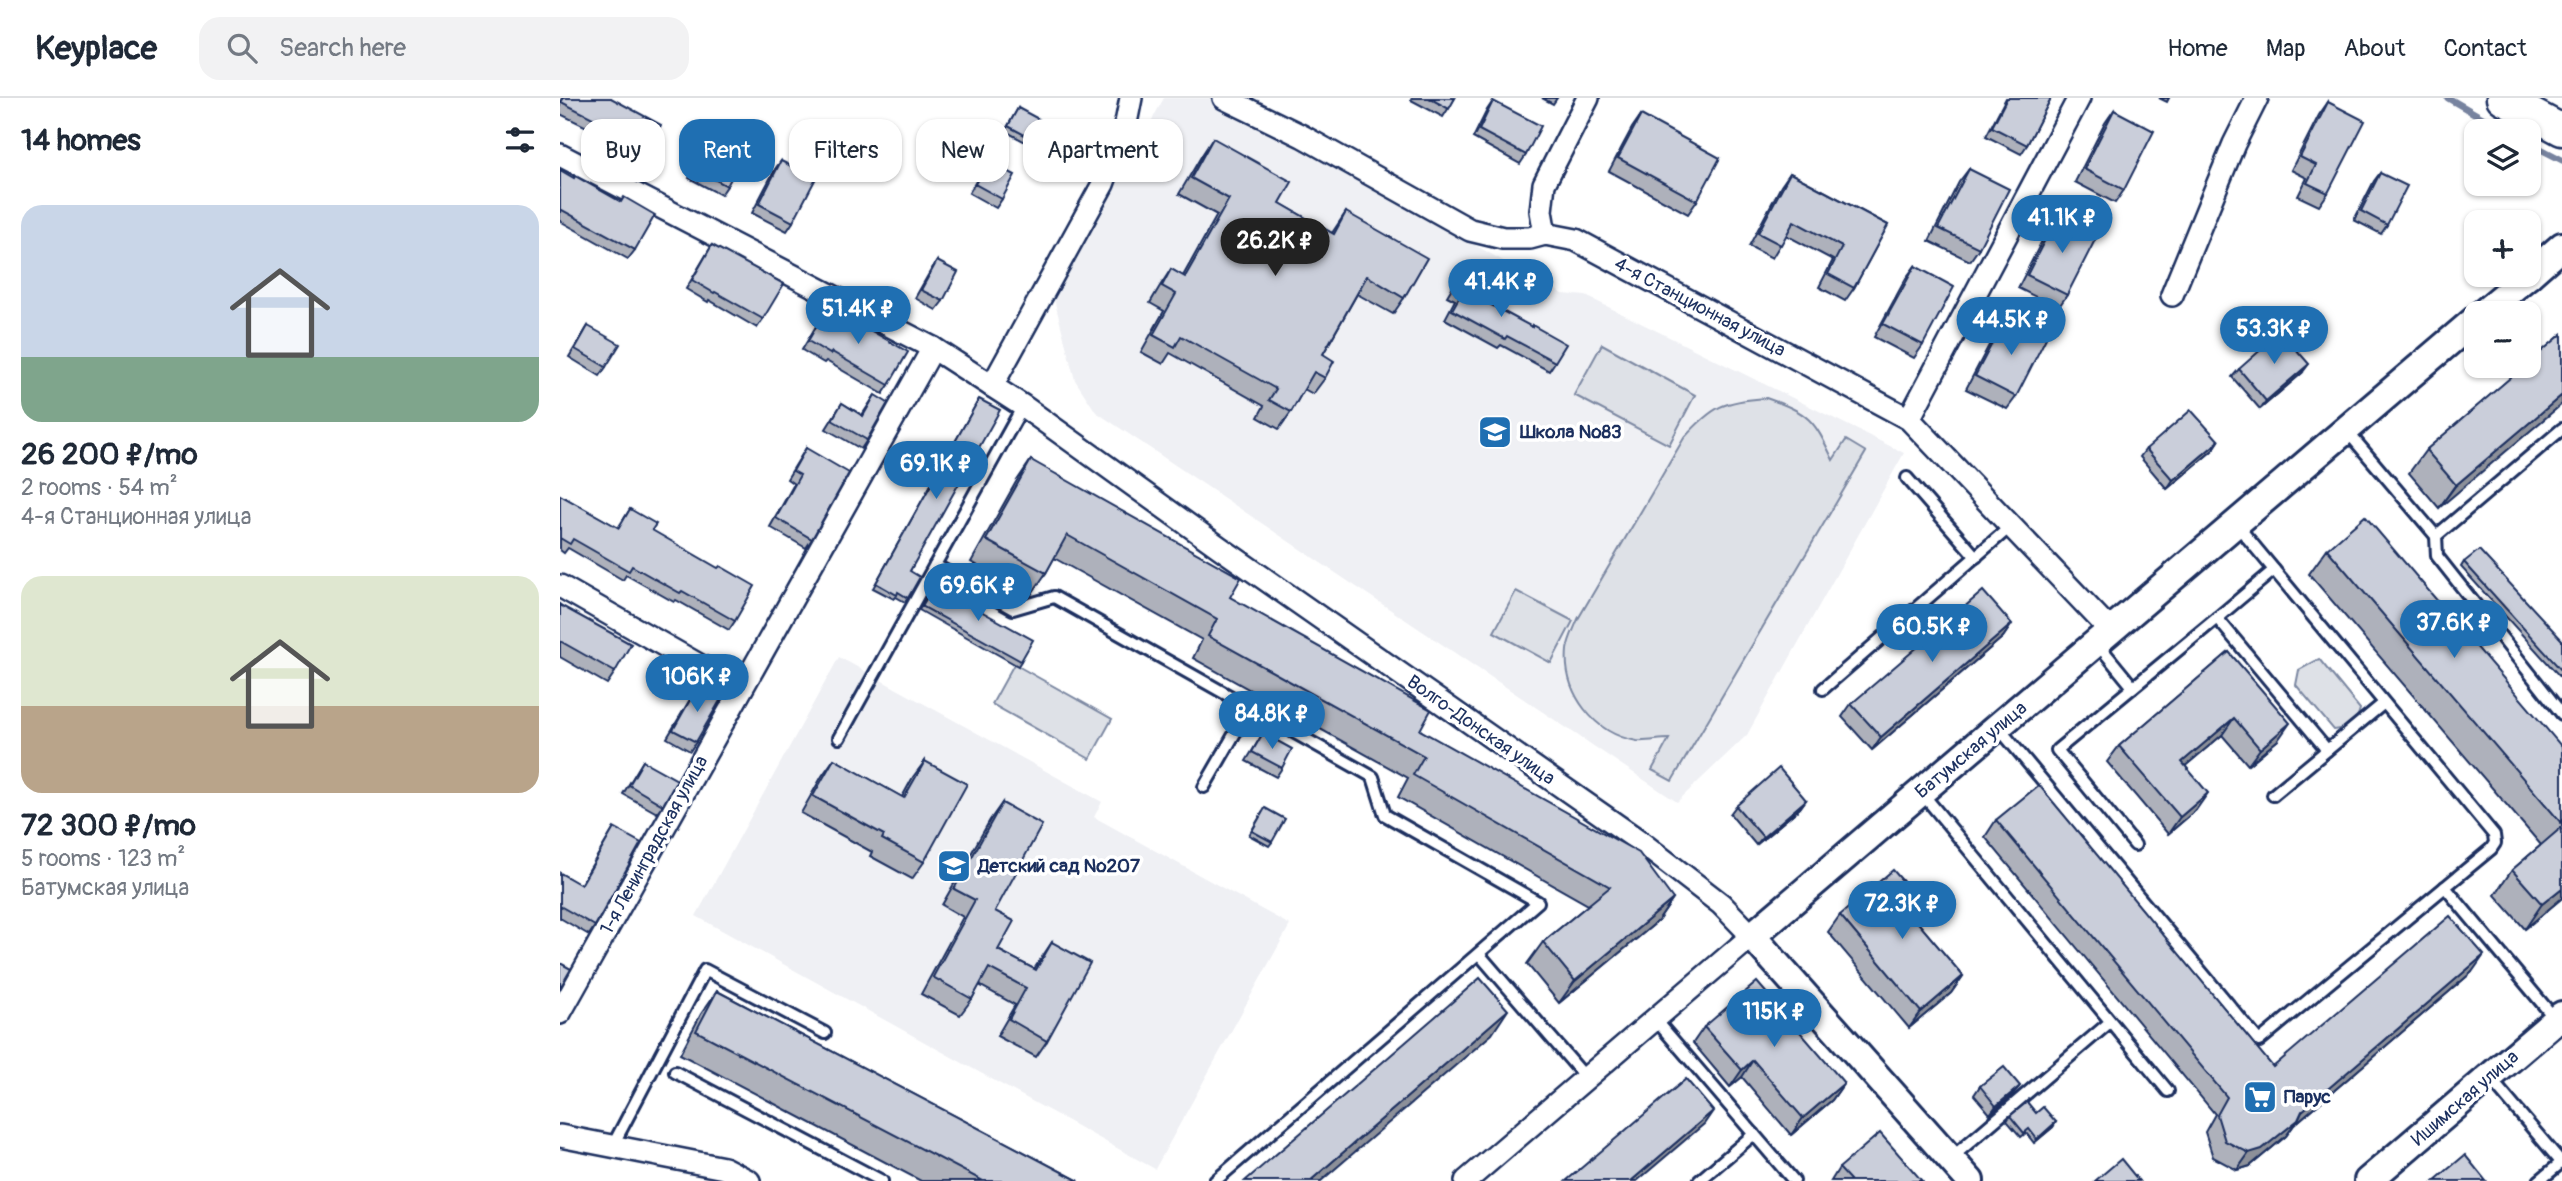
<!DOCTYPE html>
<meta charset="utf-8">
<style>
:root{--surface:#fff;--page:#f2f2f3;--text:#1f2937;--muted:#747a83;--line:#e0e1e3;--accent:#1f6fb2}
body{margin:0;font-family:Pangolin,sans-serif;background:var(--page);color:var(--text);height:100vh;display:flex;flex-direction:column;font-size:26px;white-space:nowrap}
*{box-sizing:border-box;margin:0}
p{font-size:23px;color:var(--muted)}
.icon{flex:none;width:38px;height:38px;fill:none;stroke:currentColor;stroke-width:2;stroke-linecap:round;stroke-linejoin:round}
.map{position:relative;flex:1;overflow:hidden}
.details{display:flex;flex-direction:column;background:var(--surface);width:560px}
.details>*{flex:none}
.hud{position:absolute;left:21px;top:21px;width:665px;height:63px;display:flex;gap:14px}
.controls{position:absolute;left:1904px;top:21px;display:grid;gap:14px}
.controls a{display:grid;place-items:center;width:77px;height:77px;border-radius:14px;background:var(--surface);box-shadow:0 2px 5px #0004;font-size:35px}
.price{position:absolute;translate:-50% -60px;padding:0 16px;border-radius:24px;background:var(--accent);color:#fff;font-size:23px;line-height:46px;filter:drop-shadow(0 2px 4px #0008)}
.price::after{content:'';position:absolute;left:50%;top:42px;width:21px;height:16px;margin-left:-10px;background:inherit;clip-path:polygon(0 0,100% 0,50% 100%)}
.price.current{background:#222;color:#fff}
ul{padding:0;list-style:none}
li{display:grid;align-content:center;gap:14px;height:371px;padding:0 21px}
li span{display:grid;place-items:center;height:217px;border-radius:21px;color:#555}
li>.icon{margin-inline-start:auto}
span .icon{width:126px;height:126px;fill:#fffc;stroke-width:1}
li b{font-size:30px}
h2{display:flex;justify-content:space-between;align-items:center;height:84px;padding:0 21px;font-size:30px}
.tag{padding:0 24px;border-radius:21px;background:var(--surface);box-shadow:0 2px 5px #0004;font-size:24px;line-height:63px}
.tag.current{background:var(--accent);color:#fff}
header{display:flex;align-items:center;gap:42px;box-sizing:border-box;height:98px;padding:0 35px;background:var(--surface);border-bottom:2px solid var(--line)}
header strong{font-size:33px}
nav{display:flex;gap:38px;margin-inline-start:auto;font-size:24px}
.search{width:490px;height:63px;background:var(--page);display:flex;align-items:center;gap:18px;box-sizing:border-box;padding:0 24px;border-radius:21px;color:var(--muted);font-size:26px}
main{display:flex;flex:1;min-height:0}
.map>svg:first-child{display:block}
.built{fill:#eff0f4}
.green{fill:#dee1e7;stroke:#7c88a2;stroke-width:2}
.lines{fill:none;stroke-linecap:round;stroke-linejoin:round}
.stream{stroke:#77839f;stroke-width:7}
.service-casing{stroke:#1b2f5e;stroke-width:16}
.minor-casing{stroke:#1b2f5e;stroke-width:26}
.tertiary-casing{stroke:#1b2f5e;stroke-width:32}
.secondary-casing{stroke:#1b2f5e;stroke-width:35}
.service{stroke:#fff;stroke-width:10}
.minor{stroke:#fff;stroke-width:21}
.tertiary{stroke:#fff;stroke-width:26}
.secondary{stroke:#fff;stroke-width:30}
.wall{fill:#aeb1bb;stroke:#1b2f5e;stroke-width:2}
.shaded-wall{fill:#8d9099;stroke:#1b2f5e;stroke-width:2}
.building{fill:#caceda;stroke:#1b2f5e;stroke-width:2}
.labels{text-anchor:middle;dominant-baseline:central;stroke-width:7;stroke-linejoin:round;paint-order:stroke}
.street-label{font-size:19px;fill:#1b2f5e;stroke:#fff}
.poi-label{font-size:19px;font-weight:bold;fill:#1b2f5e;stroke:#fff;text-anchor:start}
</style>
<header>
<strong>Keyplace</strong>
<div class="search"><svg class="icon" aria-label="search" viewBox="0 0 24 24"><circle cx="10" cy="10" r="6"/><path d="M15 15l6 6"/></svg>Search here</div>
<nav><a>Home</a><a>Map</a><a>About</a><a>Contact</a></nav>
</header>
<main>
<section class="details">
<h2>14 homes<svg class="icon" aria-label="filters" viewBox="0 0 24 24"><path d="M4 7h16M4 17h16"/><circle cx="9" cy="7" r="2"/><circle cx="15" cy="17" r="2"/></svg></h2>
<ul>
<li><span style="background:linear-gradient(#c9d6e8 70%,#7fa58c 0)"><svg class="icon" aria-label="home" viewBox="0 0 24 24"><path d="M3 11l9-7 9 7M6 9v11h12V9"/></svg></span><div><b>26 200 ₽/mo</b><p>2 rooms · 54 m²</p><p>4-я Станционная улица</p></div></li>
<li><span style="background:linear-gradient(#dfe7d0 60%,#b9a48a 0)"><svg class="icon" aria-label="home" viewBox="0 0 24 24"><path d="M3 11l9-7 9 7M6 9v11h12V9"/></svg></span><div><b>72 300 ₽/mo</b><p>5 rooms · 123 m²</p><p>Батумская улица</p></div></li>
</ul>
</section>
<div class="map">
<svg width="2002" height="1083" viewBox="0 0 2002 1083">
<rect width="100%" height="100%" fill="#fff"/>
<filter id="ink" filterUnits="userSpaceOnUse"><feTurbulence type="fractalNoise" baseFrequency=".0143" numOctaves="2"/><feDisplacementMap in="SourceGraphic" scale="14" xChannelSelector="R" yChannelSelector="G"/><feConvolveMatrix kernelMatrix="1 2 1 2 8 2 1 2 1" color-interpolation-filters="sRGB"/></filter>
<g filter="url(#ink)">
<g class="built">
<polygon points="604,0 650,0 1003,196 1026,198 1344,355 1187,637 1117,704 536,314 515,282 494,201"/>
<polygon points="279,559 542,704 534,719 730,827 595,1071 136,818"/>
</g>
<g class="green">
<polygon points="1042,246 1135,297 1109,347 1014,297"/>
<path d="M1206,300C1249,315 1254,321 1273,362L1286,342L1306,354L1112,683L1092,672L1109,641C1099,641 1087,644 1077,643C1034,636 1003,595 1007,552C1008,542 1014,531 1018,521L1124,340C1153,308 1163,303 1206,300Z"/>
<polygon points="956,493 1013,523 991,565 934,534"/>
<path d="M1759,561L1800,611C1797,624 1787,631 1774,632L1736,587L1739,572Z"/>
<polygon points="454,566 552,621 530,661 432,606"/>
</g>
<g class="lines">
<g class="stream">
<polyline points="1888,0 1945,33"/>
<polyline points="1969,45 2002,62"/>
</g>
<g class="service-casing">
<g id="service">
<polyline points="1786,332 1876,438 2002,331"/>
<polyline points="1347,380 1416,459"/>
<polyline points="1876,438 1877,458 2002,616"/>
<polyline points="375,467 453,511 494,499 813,679 825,717 978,804 655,1083"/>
<polyline points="1714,472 1657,520 1767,652"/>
<polyline points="1537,545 1573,589"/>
<polyline points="1263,591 1451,428"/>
<polyline points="1438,629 1699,943 1931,751 1935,745 1934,737 1676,426"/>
<polyline points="279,640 463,308"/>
<polyline points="644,689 690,609"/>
<polyline points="1361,694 1608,993"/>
<polyline points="1713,697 1824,605"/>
<polyline points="1575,747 1497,652 1657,520"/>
<polyline points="1885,789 1996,922"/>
<polyline points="919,856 1026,980"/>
<polyline points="1095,921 1234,1083"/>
<polyline points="115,974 322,1083"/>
<polyline points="1929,979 2001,1064"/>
<polyline points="52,1049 145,872 265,935"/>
<polyline points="1390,1061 1550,924"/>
<polyline points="1139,1083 1194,1036"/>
<polyline points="1979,1083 2002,1064"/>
</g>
</g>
<g class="minor-casing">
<g id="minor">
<polyline points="664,0 742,38 910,132 943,140 970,140 985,136 1016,142 1349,321 1551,533"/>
<polyline points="0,57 373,250 463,308 659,449 1078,742 1161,806 1192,838 906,1083"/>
<polyline points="985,136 981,113 984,86 1028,0"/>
<polyline points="1612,197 1674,46 1697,0"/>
<polyline points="432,288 543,86 566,25 571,0"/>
<polyline points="1349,321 1519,0"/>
<polyline points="0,488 181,591"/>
<polyline points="0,915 373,250"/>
<polyline points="0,1038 164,1070 189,1083"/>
</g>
</g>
<g class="tertiary-casing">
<g id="tertiary">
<polyline points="1969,177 2002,148"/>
<polyline points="1923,215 1969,177"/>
<polyline points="1410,1083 1192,838 1916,221"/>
<polyline points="1808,1083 2002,917"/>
</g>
</g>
<g class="secondary-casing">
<polyline id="secondary" points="1942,0 2002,32"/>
</g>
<use href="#service" class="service"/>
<use href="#minor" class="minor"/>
<use href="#tertiary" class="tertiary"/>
<use href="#secondary" class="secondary"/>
</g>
<g class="wall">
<polygon points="2,0 51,0 90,49 84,57 0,16 0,4"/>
<polygon points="852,0 895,0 883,19 851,2"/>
<polygon points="982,0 997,0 993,6"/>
<polygon points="1446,0 1491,0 1467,47 1461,56 1426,38"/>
<polygon points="1599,0 1609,0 1607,4"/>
<polygon points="933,3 966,57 960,66 913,40 927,12"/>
<polygon points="1768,4 1768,95 1759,108 1738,98 1747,80 1731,72 1759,17"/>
<polygon points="458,10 472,41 469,46 445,33"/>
<polygon points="1554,12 1564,92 1555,105 1515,84 1545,25"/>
<polygon points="1081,17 1137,103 1128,116 1049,73 1072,30"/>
<polygon points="653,40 720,105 772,135 786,114 844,200 833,216 797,196 763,256 765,280 753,296 744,291 731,314 719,331 698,319 704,308 610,255 603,266 581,254 604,213 590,205 600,188 611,171 623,178 657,117 619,96 642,57"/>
<polygon points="150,43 167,88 161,97 129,80 144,52"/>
<polygon points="221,63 233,124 227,133 192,115 215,71"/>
<polygon points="428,63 442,101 436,110 409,95"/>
<polygon points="1409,71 1419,150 1410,163 1369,143 1399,84"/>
<polygon points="0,72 75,152 68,161 0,123"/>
<polygon points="1230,75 1328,127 1294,190 1285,203 1259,189 1273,162 1226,137 1212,160 1189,148 1221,88"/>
<polygon points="1820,75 1827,127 1821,136 1794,122 1814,83"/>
<polygon points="1497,118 1507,197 1498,210 1458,190 1488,131"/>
<polygon points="152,147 203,221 197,230 149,202 148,204 126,191"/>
<polygon points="377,163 383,203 376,212 355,200 371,172"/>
<polygon points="1355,168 1363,247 1354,260 1314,239 1346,180"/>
<polygon points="902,173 924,203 995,264 989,273 941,247 938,250 885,221 895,202 887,198"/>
<polygon points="268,208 329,287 323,296 266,263 264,265 242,252"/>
<polygon points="1446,219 1456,299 1447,311 1406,291 1437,232"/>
<polygon points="28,228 46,269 40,278 9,259"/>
<polygon points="2002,236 1879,410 1849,375 1866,352"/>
<polygon points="1679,271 1742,275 1700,311 1672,279"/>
<polygon points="315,297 307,342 301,351 266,331 282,305 302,317"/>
<polygon points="419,301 350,473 348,500 345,504 336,499 334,501 313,490"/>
<polygon points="1659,343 1653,352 1607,391 1580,359 1586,351"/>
<polygon points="246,350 252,441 246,450 210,429 234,386 227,381"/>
<polygon points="471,362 860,632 1113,801 1098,823 999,905 967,866 983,844 1028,807 838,699 848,680 633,560 642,542 494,460 486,475 471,497 411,464 456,384"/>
<polygon points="0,397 58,430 70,411 92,432 175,523 169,532 116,502 114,504 66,477 63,482 8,450 4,455 0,452"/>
<polygon points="1767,451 2002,649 2002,800 1965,831 1935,797 1952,772 1981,747 1749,476"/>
<polygon points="1904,464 2002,542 2002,581 1901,469"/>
<polygon points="374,487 461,563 458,568 359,512"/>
<polygon points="0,507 55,574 47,586 0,559"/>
<polygon points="1452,526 1443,539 1312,652 1282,619 1291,606"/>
<polygon points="1669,554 1718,642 1688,667 1662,637 1625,668 1636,712 1608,736 1547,664 1559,648"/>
<polygon points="138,588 136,644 130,653 107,640"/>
<polygon points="703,635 722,670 716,679 686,663"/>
<polygon points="274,661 342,699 353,679 365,663 364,764 352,781 310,758 312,754 241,715 262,678"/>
<polygon points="83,663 103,707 97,715 63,696"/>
<polygon points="1246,702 1240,710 1196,747 1170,716 1176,708"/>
<polygon points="442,705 435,813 438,852 474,871 492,844 487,943 476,959 437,938 455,907 419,887 412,901 400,917 361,896 403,819 382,807 430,722"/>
<polygon points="702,715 712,744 709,748 689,737"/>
<polygon points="1436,722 1713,969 1912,874 1734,1027 1726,1038 1690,1068 1677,1072 1653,1059 1645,1034 1655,1016 1425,739"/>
<polygon points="54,730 35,828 29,837 0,820 0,775 20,787"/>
<polygon points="1280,817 1357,824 1403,878 1391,895 1349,930 1268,834"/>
<polygon points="157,893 519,1083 361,1083 120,956 141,916"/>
<polygon points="1144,929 1284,985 1272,1002 1231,1037 1182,979 1170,989 1133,945"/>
<polygon points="1420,988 1453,996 1430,1016 1414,997"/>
<polygon points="1476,1015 1496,1024 1493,1029 1474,1045 1466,1035 1461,1039 1447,1023 1450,1018"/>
<polygon points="1279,1070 1362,1083 1271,1083"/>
</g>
<g class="shaded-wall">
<polygon points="1749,266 1742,275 1700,311 1706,303"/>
<polygon points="2002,297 2002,306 1879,410 1896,387"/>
<polygon points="1659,343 1653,352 1607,391 1613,382"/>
<polygon points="1452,526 1443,539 1312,652 1321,639"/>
<polygon points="1674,620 1662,637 1610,681 1622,664"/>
<polygon points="1730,625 1718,642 1688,667 1700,651"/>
<polygon points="1648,695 1636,712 1608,736 1620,719"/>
<polygon points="1246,702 1240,710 1196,747 1203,739"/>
<polygon points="2002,790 2002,800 1965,831 1982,806"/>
<polygon points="1113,801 1098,823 999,905 1015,883"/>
<polygon points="1367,811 1355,828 1355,821"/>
<polygon points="1924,857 1912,874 1734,1027 1726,1038 1690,1068 1677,1072 1689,1055 1742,1013"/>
<polygon points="1403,878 1391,895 1349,930 1361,914"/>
<polygon points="948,912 932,936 761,1083 750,1083"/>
<polygon points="1193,962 1182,979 1170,989 1182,972"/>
<polygon points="1284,985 1272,1002 1231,1037 1243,1020"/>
<polygon points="1460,988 1453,996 1430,1016 1436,1008"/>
<polygon points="1153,1013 1144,1026 1077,1083 1071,1083"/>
<polygon points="1496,1024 1493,1029 1474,1045 1477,1041"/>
</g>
<g class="building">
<polygon points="4,0 51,0 101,27 90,49 1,4"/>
<polygon points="869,0 895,0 889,11"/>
<polygon points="1447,0 1491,0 1467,47 1432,29"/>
<polygon points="933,3 981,28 966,57 919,32"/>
<polygon points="1768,4 1805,23 1768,95 1747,85 1756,67 1740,59"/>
<polygon points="458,10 482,23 472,41 448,28"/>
<polygon points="1554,12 1594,33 1564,92 1524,71"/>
<polygon points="1081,17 1160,60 1137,103 1058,60"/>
<polygon points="653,40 732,84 720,105 774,136 786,114 867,160 844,200 807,178 763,256 774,263 765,280 754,274 731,314 709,302 716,291 621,238 615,249 593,237 616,196 602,188 611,171 625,179 669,101 631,80"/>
<polygon points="150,43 182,60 167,88 135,71"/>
<polygon points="221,63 256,80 233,124 199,106"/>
<polygon points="428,63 455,77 442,101 415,86"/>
<polygon points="1409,71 1449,91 1419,150 1378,130"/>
<polygon points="0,72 14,80 15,78 61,104 64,99 95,117 75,152 0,111"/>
<polygon points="1230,75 1328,127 1294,190 1268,176 1282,149 1234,123 1221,147 1198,135"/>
<polygon points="1820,75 1847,88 1827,127 1801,113"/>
<polygon points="1497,118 1537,138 1507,197 1467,177"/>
<polygon points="152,147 224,186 203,221 155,194 154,195 132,182"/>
<polygon points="377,163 398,174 383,203 361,192"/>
<polygon points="1355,168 1394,189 1363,247 1323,226"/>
<polygon points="902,173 932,189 924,203 972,229 972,227 1006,246 995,264 947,238 945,241 892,212 902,194 893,189"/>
<polygon points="268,208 348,254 329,287 272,254 270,256 248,243"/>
<polygon points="1446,219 1486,240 1456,299 1415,278"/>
<polygon points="28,228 60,246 46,269 15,251"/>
<polygon points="1721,234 1749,266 1706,303 1679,271"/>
<polygon points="2002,236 2002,297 1896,387 1866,352 1964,268 1969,268 1969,264"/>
<polygon points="315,297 328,305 307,342 272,322 282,305 303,318"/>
<polygon points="419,301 440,312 350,473 360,479 348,500 338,494 337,497 316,485"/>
<polygon points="1631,312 1659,343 1613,382 1586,351"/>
<polygon points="246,350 289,375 252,441 216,420 240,377 233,373"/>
<polygon points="471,362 681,480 670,499 871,612 860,632 1079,755 1113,801 1015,883 983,844 1050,789 853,677 864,658 648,538 657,521 507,437 486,475 426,442"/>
<polygon points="0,397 59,430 70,411 96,426 92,432 158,470 160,468 195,488 175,523 122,493 120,495 72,468 69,473 13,441 10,446 0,440"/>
<polygon points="1805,418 2002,649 2002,726 1767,451"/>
<polygon points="1919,452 2002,542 2002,573 1904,464"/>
<polygon points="374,487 473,542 461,563 362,508"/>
<polygon points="1423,493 1452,526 1321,639 1291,606"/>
<polygon points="0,507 71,546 55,574 0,543"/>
<polygon points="1669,554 1730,625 1700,651 1674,620 1622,664 1648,695 1620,719 1559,648"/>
<polygon points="138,588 161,601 136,644 113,632"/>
<polygon points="703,635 732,651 722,670 692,654"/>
<polygon points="274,661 344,700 365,663 407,686 364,764 322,741 324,737 253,698"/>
<polygon points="83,663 117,682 103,707 69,687"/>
<polygon points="1219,670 1246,702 1203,739 1176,708"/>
<polygon points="1479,687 1713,969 1890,818 1924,857 1742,1013 1738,1022 1702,1051 1689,1055 1665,1043 1657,1017 1667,999 1436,722"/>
<polygon points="442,705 482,727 435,813 454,823 438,852 476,872 492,844 530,865 487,943 449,921 466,890 429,870 412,901 373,879 415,802 394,791"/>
<polygon points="705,710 725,721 712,744 692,733"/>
<polygon points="2002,729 2002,790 1982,806 1952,772"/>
<polygon points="54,730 81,745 35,828 0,808 0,775 21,787"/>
<polygon points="1333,772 1367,811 1355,821 1403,878 1361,914 1280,817"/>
<polygon points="0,865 11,871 0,890"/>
<polygon points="920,880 948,912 750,1083 685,1083"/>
<polygon points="1197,884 1284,985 1243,1020 1193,962 1182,972 1144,929"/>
<polygon points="157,893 519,1083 423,1083 136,933"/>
<polygon points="1444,969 1460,988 1436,1008 1420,988"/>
<polygon points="1126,981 1153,1013 1071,1083 1006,1083"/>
<polygon points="1467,1004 1476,1015 1483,1009 1496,1024 1477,1041 1469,1031 1464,1035 1450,1018"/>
<polygon points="1320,1035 1362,1083 1291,1083 1279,1070"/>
<polygon points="1905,1057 1926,1083 1874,1083"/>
<polygon points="1561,1061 1579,1083 1535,1083"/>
</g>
</g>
<defs>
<g id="school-square" transform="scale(1.75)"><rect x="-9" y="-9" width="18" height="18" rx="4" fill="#1f6fb2" stroke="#fff"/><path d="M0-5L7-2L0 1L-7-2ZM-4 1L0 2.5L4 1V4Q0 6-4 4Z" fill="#fff"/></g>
<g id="supermarket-square" transform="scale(1.75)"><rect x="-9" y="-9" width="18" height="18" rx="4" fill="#1f6fb2" stroke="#fff"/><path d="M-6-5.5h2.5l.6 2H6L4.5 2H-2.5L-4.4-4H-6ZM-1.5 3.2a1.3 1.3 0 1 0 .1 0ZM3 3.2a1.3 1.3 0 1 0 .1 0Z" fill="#fff"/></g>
</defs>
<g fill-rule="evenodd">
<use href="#school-square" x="935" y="334"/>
<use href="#school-square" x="394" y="768"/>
<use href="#supermarket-square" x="1700" y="999"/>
</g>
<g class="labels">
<g class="street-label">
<text transform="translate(1140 209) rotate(28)">4-я Станционная улица</text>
<text transform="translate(921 632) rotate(35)">Волго-Донская улица</text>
<text transform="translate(1411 652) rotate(-40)">Батумская улица</text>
<text transform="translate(94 747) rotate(-61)">1-я Ленинградская улица</text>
<text transform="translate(1905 1000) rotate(-41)">Ишимская улица</text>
</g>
<g class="poi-label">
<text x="960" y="334">Школа №83</text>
<text x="418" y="768">Детский сад №207</text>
<text x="1724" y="999">Парус</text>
</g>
</g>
</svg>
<div class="controls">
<a><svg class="icon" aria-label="layers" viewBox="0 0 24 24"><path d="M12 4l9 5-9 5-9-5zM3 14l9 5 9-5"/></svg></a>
<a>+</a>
<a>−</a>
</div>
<b class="price" style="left:1502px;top:157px">41.1K ₽</b>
<b class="price current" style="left:715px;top:180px">26.2K ₽</b>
<b class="price" style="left:941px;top:221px">41.4K ₽</b>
<b class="price" style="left:298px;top:248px">51.4K ₽</b>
<b class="price" style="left:1451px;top:259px">44.5K ₽</b>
<b class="price" style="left:1714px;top:268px">53.3K ₽</b>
<b class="price" style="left:376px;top:403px">69.1K ₽</b>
<b class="price" style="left:418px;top:525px">69.6K ₽</b>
<b class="price" style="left:1894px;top:562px">37.6K ₽</b>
<b class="price" style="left:1372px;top:566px">60.5K ₽</b>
<b class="price" style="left:137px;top:616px">106K ₽</b>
<b class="price" style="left:712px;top:653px">84.8K ₽</b>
<b class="price" style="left:1342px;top:843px">72.3K ₽</b>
<b class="price" style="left:1214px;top:951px">115K ₽</b>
<div class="hud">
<a class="tag">Buy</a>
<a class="tag current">Rent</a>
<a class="tag">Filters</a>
<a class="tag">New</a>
<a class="tag">Apartment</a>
</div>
</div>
</main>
